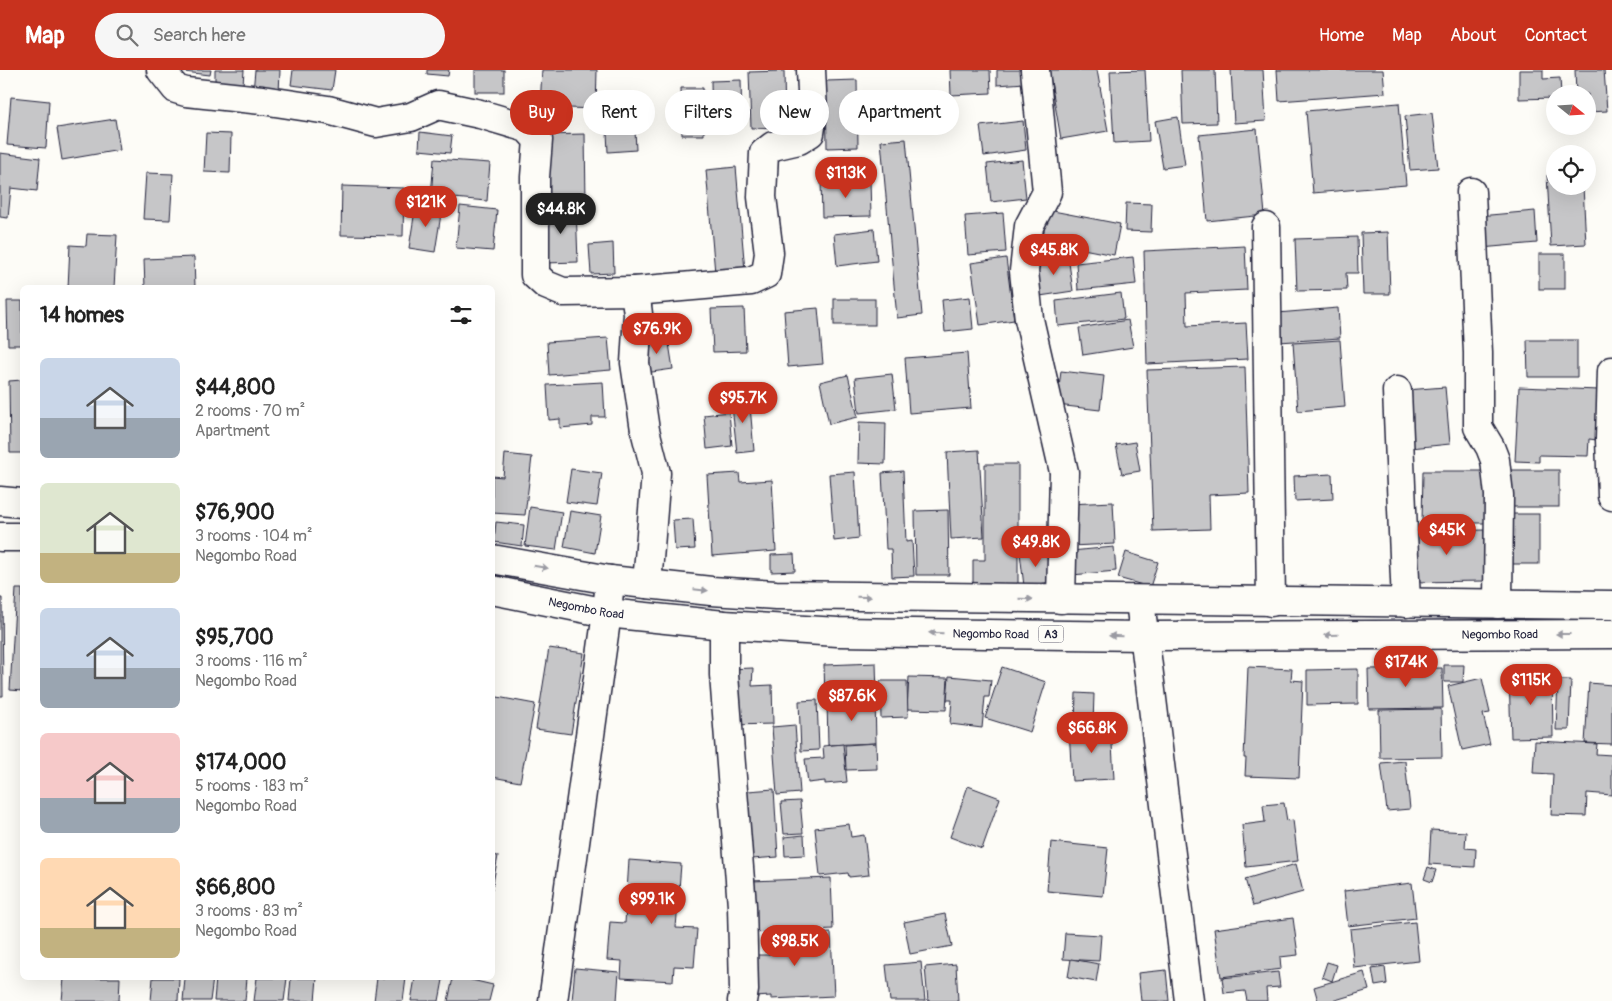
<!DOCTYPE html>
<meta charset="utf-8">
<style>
:root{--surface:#fff;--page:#f6f6f6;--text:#222;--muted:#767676;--accent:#c8321e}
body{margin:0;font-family:Pangolin,sans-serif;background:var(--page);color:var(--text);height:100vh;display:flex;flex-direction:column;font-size:19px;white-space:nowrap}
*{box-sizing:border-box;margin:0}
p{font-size:16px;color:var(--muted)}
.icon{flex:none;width:28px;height:28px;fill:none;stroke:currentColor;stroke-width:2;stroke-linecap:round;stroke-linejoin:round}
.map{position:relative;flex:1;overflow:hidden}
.side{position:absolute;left:20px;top:215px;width:475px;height:695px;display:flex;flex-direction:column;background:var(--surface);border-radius:8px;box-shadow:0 5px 20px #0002}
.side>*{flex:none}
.hud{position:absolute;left:510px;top:20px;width:475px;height:45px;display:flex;gap:10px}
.needle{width:32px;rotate:108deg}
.fabs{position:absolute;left:1546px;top:15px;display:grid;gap:10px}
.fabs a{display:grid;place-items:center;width:50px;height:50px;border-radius:50%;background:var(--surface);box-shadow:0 5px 20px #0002;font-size:25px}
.price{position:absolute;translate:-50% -42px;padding:0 11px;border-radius:18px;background:var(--accent);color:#fff;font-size:16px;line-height:32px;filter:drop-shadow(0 1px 2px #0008)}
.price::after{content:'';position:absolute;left:50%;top:30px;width:15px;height:11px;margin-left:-8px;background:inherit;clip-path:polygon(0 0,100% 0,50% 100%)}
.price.selected{background:#222;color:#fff}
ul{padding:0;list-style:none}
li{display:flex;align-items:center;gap:15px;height:125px;padding:0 20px}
li span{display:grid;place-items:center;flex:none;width:140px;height:100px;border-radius:8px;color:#555}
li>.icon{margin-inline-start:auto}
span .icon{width:60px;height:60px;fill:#fffc;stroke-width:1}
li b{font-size:21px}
h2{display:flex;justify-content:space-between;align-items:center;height:60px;padding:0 20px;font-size:21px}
.pill{padding:0 18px;border-radius:22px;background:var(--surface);box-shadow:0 5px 20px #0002;font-size:18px;line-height:45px}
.pill.selected{background:var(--accent);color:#fff}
header{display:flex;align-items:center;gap:30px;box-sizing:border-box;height:70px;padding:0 25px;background:var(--accent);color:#fff}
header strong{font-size:24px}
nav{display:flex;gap:28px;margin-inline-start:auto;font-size:18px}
.search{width:350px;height:45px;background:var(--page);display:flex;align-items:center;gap:12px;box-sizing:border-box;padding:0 18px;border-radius:28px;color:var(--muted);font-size:19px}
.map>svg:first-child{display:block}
.building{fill:#c6c6c8;stroke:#22223b}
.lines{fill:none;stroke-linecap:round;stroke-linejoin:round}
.minor-casing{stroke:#22223b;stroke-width:31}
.highway-casing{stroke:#22223b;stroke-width:31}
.minor{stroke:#fdfcf7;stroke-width:28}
.highway{stroke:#fdfcf7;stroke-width:28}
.oneway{fill:#9a9aa2}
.labels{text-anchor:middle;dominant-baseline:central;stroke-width:4;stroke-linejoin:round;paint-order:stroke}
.shield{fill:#fdfcf7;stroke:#646373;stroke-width:1}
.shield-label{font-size:11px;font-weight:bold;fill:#22223b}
.street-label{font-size:12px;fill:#22223b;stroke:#fdfcf7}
</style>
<header>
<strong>Map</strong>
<div class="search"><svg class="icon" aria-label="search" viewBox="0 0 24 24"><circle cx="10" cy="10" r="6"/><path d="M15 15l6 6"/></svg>Search here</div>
<nav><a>Home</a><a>Map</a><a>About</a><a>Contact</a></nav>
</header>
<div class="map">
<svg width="1612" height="931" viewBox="0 0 1612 931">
<rect width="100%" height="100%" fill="#fdfcf7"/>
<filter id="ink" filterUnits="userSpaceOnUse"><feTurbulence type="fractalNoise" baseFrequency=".02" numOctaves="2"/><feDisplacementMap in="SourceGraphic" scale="10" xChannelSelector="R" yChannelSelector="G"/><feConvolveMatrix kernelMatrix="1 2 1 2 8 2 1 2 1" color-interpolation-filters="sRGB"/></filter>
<g filter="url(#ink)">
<g class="building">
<polygon points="167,0 211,0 210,5"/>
<polygon points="215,0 244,0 243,15 215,15"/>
<polygon points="255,0 280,0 279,24 253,22"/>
<polygon points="293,0 335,0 332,20 291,15"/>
<polygon points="427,0 449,0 448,6 427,4"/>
<rect x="475" y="0" width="29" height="22"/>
<polygon points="542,0 597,0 596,39 540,37"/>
<polygon points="950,0 990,0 991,23 951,25"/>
<polygon points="997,0 1025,0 1025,13 997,15"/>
<polygon points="1049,0 1097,0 1108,61 1061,69"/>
<polygon points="1145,0 1149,71 1114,73 1110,1"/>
<polygon points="1181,0 1215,0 1217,53 1183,54"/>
<polygon points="1231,0 1263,0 1266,51 1234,53"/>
<polygon points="1277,0 1383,0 1385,23 1279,31"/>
<polygon points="1519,0 1543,0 1543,9 1560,8 1561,24 1555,24 1555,28 1519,29"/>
<polygon points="1575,0 1604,0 1607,41 1588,42 1588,24 1576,24"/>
<polygon points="784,1 785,57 751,58 749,2"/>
<polygon points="741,10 742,57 712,59 711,11"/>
<polygon points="857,10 858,77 827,78 826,11"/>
<polygon points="681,18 703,18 704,65 682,65"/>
<polygon points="11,27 49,31 46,78 7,75"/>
<polygon points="1399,33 1406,115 1313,123 1306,41"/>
<polygon points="634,40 636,80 608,82 606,42"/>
<polygon points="1432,43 1438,98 1410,100 1405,46"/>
<polygon points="1178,47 1185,95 1163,98 1155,51"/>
<polygon points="115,49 120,80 62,90 57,58"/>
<polygon points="1023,51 1026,80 984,86 980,56"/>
<polygon points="1257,59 1265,145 1207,151 1199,65"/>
<polygon points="420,62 452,66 450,83 419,80"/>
<polygon points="206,63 231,64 230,103 204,102"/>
<polygon points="585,64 586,132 545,133 543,65"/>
<polygon points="906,69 922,245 897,248 881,71"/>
<polygon points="0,83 40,88 37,121 11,118 8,148 0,147"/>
<polygon points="434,89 490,93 487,131 431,126"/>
<polygon points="1022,90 1026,128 991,132 987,94"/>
<polygon points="736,97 745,201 715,203 706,100"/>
<polygon points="146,103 173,104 170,150 143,149"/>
<polygon points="1547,105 1555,105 1555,116 1583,116 1586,174 1551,176"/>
<polygon points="821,111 870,111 871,146 822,147"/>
<polygon points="342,116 404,118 403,166 341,165"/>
<polygon points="1126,133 1152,134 1151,162 1125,161"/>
<polygon points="416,134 442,138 435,182 409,178"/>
<polygon points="460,136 497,140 493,181 456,178"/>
<polygon points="544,137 576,137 578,192 545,193"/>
<polygon points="1048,140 1120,154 1114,185 1042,171"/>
<polygon points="1535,141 1537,173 1481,178 1479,146"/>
<polygon points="1003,143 1006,182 968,185 965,146"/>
<polygon points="874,159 877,191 837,196 834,164"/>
<polygon points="1388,162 1390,224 1363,224 1361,163"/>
<polygon points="87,164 117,165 114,218 68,218 70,175 86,176"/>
<polygon points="1357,167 1358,203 1346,203 1347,220 1297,221 1295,169"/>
<polygon points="613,173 614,203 591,204 589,175"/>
<polygon points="1245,176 1247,220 1186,223 1187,256 1246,253 1248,289 1147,294 1144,181"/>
<rect x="1539" y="184" width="26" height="35"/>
<polygon points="1068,186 1073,221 1040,226 1034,191"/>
<polygon points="194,187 195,218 145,218 144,189"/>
<polygon points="1133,187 1136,214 1078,220 1076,193"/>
<polygon points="1006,188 1014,250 980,255 971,193"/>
<polygon points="1121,223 1124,249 1058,256 1056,231"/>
<polygon points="970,227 973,259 945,262 942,230"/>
<rect x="834" y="229" width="41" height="26"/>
<polygon points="7,231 22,231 22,275 8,275"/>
<polygon points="744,238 746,281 713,282 711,239"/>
<polygon points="818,238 823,294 788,297 784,241"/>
<polygon points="1338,238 1340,268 1279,272 1277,243"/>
<polygon points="1128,250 1133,277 1083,285 1079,258"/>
<polygon points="668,267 673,299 645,303 641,271"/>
<polygon points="608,268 611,300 549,305 547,272"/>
<polygon points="1340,270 1345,337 1298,341 1293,273"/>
<polygon points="1527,270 1577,270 1577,307 1528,307"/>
<polygon points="967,283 971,338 909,343 905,288"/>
<polygon points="1245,297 1249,423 1209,425 1210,459 1153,461 1147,300"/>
<polygon points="1061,301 1104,306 1100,340 1057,335"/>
<polygon points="892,304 896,339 859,343 855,308"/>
<polygon points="848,305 858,347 829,354 820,312"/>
<polygon points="22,310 22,383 10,383 9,311"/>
<polygon points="603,312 605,347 592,347 592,355 560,358 560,349 549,350 547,315"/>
<polygon points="1445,317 1450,374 1411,378 1406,320"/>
<polygon points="1519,317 1599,320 1597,370 1589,369 1588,386 1539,385 1539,392 1515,391"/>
<polygon points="749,325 754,381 737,383 731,326"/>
<polygon points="729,342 732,376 707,379 704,345"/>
<polygon points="859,352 886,353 885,394 858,393"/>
<polygon points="1135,372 1140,401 1122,404 1116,375"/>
<polygon points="979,380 984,467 951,469 947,382"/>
<polygon points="505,384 532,387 525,445 492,443 492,406 503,407"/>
<polygon points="985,394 1018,394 1018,515 973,515 973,490 985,490"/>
<polygon points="571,399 602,403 597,436 566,432"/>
<rect x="1507" y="400" width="52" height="37"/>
<polygon points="903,401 906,472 912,471 914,506 892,507 891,479 886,479 882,403"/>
<polygon points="1423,401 1485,401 1485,453 1422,453"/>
<polygon points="855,402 859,468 834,471 829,404"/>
<polygon points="739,403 740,412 772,410 776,481 712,486 707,405"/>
<polygon points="1332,404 1333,429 1295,431 1294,406"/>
<polygon points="1113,432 1115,474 1070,476 1068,434"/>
<polygon points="530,437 562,442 556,480 525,476"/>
<polygon points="948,440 949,505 916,505 915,441"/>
<polygon points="570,441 601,446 595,483 564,477"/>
<rect x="1508" y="444" width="31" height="50"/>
<polygon points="693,449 695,479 675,480 673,450"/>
<polygon points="496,452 524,455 522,476 494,472"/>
<polygon points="1484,460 1485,511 1409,512 1409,462"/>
<polygon points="1114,477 1116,501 1072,505 1071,481"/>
<polygon points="1048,480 1052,512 1024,516 1020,483"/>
<polygon points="1126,482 1158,492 1150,517 1118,508"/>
<polygon points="794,484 795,501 771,502 771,485"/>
<polygon points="16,519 22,519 22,621 10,620"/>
<polygon points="0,528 2,528 3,626 0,626"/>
<polygon points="549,578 584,583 571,664 536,659"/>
<polygon points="876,593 877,626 825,628 824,595"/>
<polygon points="1444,595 1464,595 1463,612 1444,612"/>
<polygon points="1002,597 1046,612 1030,662 985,648"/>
<polygon points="1248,597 1292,599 1291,610 1303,611 1299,708 1245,706 1246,688 1244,688"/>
<polygon points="753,598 752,616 772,615 773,654 732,655 727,599"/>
<polygon points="1442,598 1443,638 1369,639 1368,599"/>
<polygon points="1358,599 1358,634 1307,635 1307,600"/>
<polygon points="1552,604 1553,667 1511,668 1509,605"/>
<polygon points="949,606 991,610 989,627 985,627 982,658 950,654 952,630 947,630"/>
<polygon points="909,607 948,608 946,640 907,639"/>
<polygon points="1482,608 1490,643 1483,644 1490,674 1462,680 1448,616"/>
<polygon points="1558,610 1571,610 1569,660 1556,660"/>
<polygon points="880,611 907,611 908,647 881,648"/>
<polygon points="1589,613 1612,615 1612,674 1585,673"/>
<polygon points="1076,623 1094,624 1093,654 1075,654"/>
<polygon points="492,626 535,634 520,712 492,707"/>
<polygon points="875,628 876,673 828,675 827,630"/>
<polygon points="817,630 819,680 801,681 799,631"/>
<polygon points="1441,639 1442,687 1380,688 1379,640"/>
<polygon points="795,655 800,723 777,725 772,657"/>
<polygon points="1111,656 1114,709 1072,711 1069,659"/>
<polygon points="1535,671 1597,674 1596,684 1612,685 1612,725 1587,723 1586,746 1551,745 1553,704 1533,703"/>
<polygon points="876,673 877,699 846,700 845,675"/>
<polygon points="843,674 847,712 825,714 825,711 808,713 805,689 824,688 823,676"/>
<polygon points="1405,691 1410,739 1387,741 1381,693"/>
<polygon points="968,716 1000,728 982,779 950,767"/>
<polygon points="774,719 778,787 739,790 735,722"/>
<polygon points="800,731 803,763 784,764 781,732"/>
<polygon points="1284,733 1287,751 1293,750 1298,791 1246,797 1242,755 1265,752 1263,735"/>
<polygon points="849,754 851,767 864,765 869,805 849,807 848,803 820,806 815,758"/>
<polygon points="1431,760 1466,762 1465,778 1476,779 1475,797 1429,794"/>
<polygon points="804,765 805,785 785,786 784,767"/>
<polygon points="1051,772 1108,778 1103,826 1047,821"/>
<polygon points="492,785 498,786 492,819"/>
<polygon points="629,790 681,794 676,858 697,859 694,897 674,896 673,911 621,908 622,891 607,890 610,852 625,853"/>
<polygon points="1296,794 1303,822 1253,836 1245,809"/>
<polygon points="1428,797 1436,800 1432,812 1424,809"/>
<polygon points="831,808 833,859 753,863 751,811"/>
<polygon points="1412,813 1416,848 1348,856 1344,821"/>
<polygon points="945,844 952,876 910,884 904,852"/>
<polygon points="1293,848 1298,885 1280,887 1281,899 1221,907 1214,859"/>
<polygon points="1415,852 1419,891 1354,898 1350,859"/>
<polygon points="831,863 834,926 771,929 771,926 755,927 753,885 769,885 769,866"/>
<polygon points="1065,863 1101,865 1099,891 1063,889"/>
<polygon points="1071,889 1099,894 1096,912 1068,907"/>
<polygon points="921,892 925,931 890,931 886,895"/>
<polygon points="1327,892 1337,895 1332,911 1322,907"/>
<polygon points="956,894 958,931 928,931 925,897"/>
<polygon points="1385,897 1387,914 1375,916 1372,899"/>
<polygon points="575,898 619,902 617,931 572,931"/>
<polygon points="1166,900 1169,931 1141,931 1138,903"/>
<polygon points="1278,902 1280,917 1266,918 1267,931 1247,931 1245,921 1224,923 1222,908"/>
<polygon points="1364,902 1369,920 1332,931 1318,931 1314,917"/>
<polygon points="64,908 120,908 119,931 62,931"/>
<polygon points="153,908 179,908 178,931 151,931"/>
<polygon points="185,908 213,908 210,931 183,931"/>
<polygon points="216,908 247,908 245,931 214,931"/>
<polygon points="257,908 287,908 284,931 254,931"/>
<polygon points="291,908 317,908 315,931 289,931"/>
<polygon points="377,908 406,908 403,931 374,931"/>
<polygon points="415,908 433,908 443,910 439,931 411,931"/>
<polygon points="453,908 463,908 493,915 489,931 448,931"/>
</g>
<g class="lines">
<g class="minor-casing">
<g id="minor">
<polyline points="161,0 176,19 186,22 262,30 328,40 376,53 411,47 438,35 480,44 527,58 538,70 535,107 535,205 546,215 563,222 635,221 638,244 635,293 645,360 656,403 647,514"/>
<polyline points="1035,0 1047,122 1029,156 1024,201 1029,249 1064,402 1061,529"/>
<polyline points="1471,122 1478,283 1478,357 1490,377 1495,390 1499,425 1498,534"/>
<polyline points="1266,157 1271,532"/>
<polyline points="635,221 751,211 766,204 769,183 762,127 764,83 773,76 799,70 810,63 813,43 811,0"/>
<polyline points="1612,301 1610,369 1612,426"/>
<polyline points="1397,321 1406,533"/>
<polyline points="1140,531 1189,931"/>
<polyline points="724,555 724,605 742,836 744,920 742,931"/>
<polyline points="553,931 607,543 610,510"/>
</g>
</g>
<g class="highway-casing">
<g id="highway">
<polyline points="0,431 22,433"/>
<polyline points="0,467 22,467"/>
<polyline points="492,489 610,510 711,521 776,525 1612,535"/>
<path id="s1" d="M492,520L607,543L724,555L838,562L1145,566L1612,564"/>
</g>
</g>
<use href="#minor" class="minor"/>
<use href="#highway" class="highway"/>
</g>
<defs><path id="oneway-solid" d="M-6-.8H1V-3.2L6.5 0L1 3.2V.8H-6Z" transform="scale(1.25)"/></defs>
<g class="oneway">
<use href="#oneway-solid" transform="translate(541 497) rotate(10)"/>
<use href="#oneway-solid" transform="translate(701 520) rotate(6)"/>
<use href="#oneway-solid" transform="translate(864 527) rotate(1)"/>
<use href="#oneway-solid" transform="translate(1026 529) rotate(1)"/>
<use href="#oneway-solid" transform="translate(936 563) rotate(-179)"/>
<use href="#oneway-solid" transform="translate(1563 564) rotate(180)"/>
<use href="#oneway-solid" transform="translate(1331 565) rotate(179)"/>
<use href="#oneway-solid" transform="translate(1116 566) rotate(-179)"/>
</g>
</g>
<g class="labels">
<rect class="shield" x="1038.5" y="555.5" width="25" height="17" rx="4"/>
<g class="shield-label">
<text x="1051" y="564">A3</text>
</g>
<g class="street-label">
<text stroke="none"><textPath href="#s1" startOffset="96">Negombo Road</textPath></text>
<text stroke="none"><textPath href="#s1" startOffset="502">Negombo Road</textPath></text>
<text stroke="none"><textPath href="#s1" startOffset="1011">Negombo Road</textPath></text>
</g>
</g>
</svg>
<div class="fabs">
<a><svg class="needle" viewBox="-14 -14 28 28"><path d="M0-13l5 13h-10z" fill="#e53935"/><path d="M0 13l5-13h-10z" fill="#767676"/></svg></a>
<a><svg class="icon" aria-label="locate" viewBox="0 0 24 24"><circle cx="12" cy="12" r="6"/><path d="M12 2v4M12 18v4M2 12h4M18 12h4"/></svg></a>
</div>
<b class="price" style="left:846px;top:129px">$113K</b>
<b class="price" style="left:426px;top:158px">$121K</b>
<b class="price selected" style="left:561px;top:165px">$44.8K</b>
<b class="price" style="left:1054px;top:206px">$45.8K</b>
<b class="price" style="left:657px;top:285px">$76.9K</b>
<b class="price" style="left:743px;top:354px">$95.7K</b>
<b class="price" style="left:1447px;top:486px">$45K</b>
<b class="price" style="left:1036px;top:498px">$49.8K</b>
<b class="price" style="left:1406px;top:618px">$174K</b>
<b class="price" style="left:1531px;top:636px">$115K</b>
<b class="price" style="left:852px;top:652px">$87.6K</b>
<b class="price" style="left:1092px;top:684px">$66.8K</b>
<b class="price" style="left:652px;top:855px">$99.1K</b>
<b class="price" style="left:795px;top:897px">$98.5K</b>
<div class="hud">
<a class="pill selected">Buy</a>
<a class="pill">Rent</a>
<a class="pill">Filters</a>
<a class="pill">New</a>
<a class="pill">Apartment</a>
</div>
<section class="side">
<h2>14 homes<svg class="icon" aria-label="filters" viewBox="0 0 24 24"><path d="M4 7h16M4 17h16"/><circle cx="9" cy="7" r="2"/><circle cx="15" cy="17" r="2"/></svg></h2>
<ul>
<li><span style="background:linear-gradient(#c9d6e8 60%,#9aa5b1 0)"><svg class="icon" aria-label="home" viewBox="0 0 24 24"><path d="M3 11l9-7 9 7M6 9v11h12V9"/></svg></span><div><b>$44,800</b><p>2 rooms · 70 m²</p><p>Apartment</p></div></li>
<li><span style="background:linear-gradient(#dfe7d0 70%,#c2b280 0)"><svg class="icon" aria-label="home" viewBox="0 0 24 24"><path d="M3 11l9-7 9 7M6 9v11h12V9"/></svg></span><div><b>$76,900</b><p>3 rooms · 104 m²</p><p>Negombo Road</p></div></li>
<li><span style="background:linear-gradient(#c9d6e8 60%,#9aa5b1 0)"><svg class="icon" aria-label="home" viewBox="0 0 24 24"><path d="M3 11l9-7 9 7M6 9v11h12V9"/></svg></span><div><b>$95,700</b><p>3 rooms · 116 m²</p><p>Negombo Road</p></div></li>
<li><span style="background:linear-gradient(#f6c9c9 65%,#9aa5b1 0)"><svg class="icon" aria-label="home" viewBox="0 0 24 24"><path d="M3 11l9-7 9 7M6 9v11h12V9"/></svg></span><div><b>$174,000</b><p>5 rooms · 183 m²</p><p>Negombo Road</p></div></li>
<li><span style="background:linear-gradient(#ffd9b3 70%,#c2b280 0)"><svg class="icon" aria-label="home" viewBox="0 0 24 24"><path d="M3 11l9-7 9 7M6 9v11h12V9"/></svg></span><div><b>$66,800</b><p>3 rooms · 83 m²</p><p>Negombo Road</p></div></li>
</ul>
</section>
</div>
